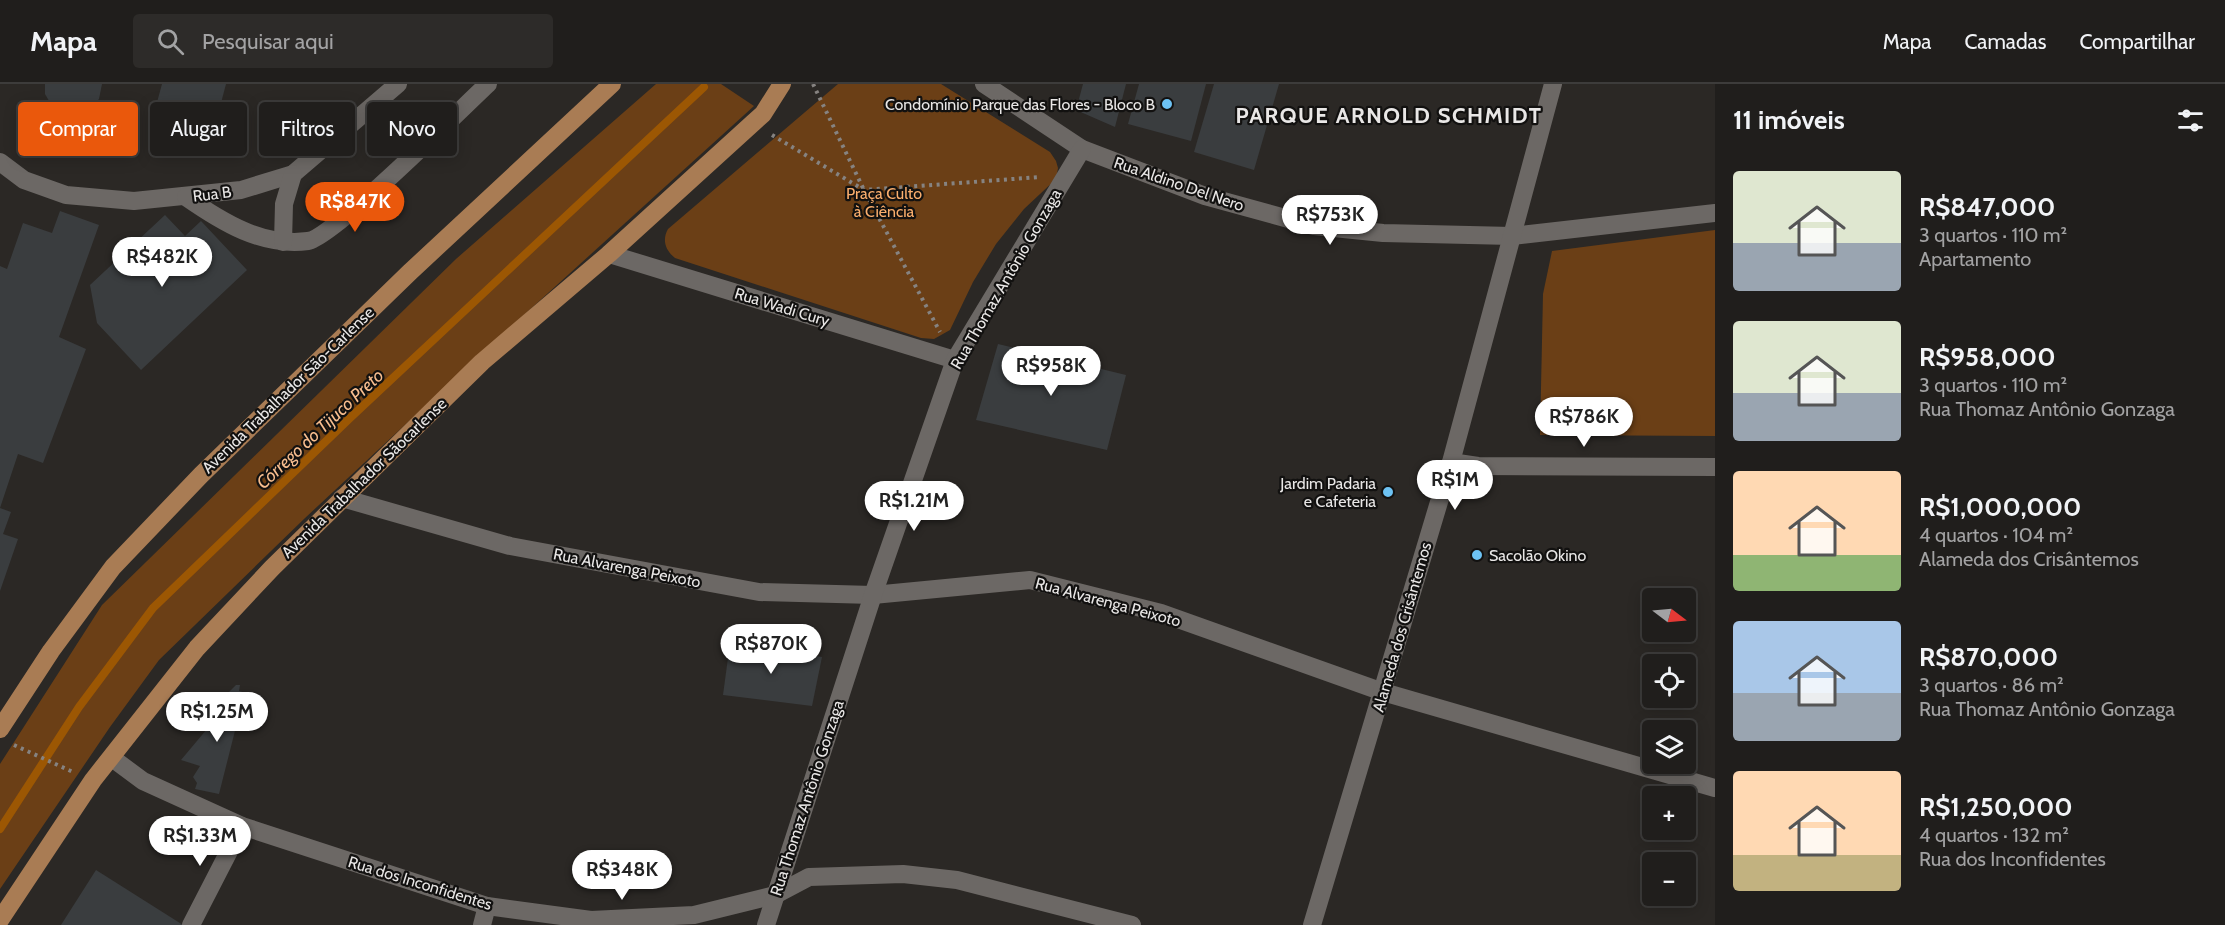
<!DOCTYPE html>
<html lang="pt">
<meta charset="utf-8">
<style>
:root{--surface:#201e1c;--page:#2d2b29;--text:#f1f3f6;--muted:#a2a2a3;--line:#3d3c3b;--accent:#ea580c}
body{margin:0;font-family:Cabin,sans-serif;background:var(--page);color:var(--text);height:100vh;display:flex;flex-direction:column;font-size:22px;white-space:nowrap}
*{box-sizing:border-box;margin:0}
p{font-size:20px;color:var(--muted)}
.icon{flex:none;width:33px;height:33px;fill:none;stroke:currentColor;stroke-width:2;stroke-linecap:round;stroke-linejoin:round}
.map{position:relative;flex:1;overflow:hidden}
.sheet{display:flex;flex-direction:column;background:var(--surface);width:510px}
.sheet>*{flex:none}
.guide{position:absolute;left:18px;top:18px;width:570px;height:54px;display:flex;gap:12px}
.needle{width:39px;rotate:106deg}
.controls{position:absolute;left:1642px;top:504px;display:grid;gap:12px}
.controls a{display:grid;place-items:center;width:54px;height:54px;border-radius:6px;background:var(--surface);box-shadow:0 3px 15px #0003,0 0 0 2px var(--line);font-size:30px}
.price{position:absolute;translate:-50% -51px;padding:0 14px;border-radius:21px;background:#fff;color:#222;font-size:20px;line-height:39px;filter:drop-shadow(0 2px 3px #0008)}
.price::after{content:'';position:absolute;left:50%;top:36px;width:18px;height:14px;margin-left:-9px;background:inherit;clip-path:polygon(0 0,100% 0,50% 100%)}
.price.active{background:var(--accent);color:#fff}
ul{padding:0;list-style:none}
li{display:flex;align-items:center;gap:18px;height:150px;padding:0 18px}
li span{display:grid;place-items:center;flex:none;width:168px;height:120px;border-radius:6px;color:#555}
li>.icon{margin-inline-start:auto}
span .icon{width:72px;height:72px;fill:#fffc;stroke-width:1}
li b{font-size:26px}
h2{display:flex;justify-content:space-between;align-items:center;height:72px;padding:0 18px;font-size:26px}
.pill{padding:0 21px;border-radius:6px;background:var(--surface);box-shadow:0 3px 15px #0003,0 0 0 2px var(--line);font-size:21px;line-height:54px}
.pill.active{background:var(--accent);color:#fff}
header{display:flex;align-items:center;gap:36px;box-sizing:border-box;height:84px;padding:0 30px;background:var(--surface);border-bottom:2px solid var(--line)}
header strong{font-size:28px}
nav{display:flex;gap:33px;margin-inline-start:auto;font-size:21px}
.search{width:420px;height:54px;background:var(--page);display:flex;align-items:center;gap:15px;box-sizing:border-box;padding:0 21px;border-radius:6px;color:var(--muted);font-size:22px}
main{display:flex;flex:1;min-height:0}
.map>svg:first-child{display:block}
.green{fill:#6b3f16}
.lines{fill:none;stroke-linecap:round;stroke-linejoin:round}
.stream{stroke:#9c5703;stroke-width:8}
.building{fill:#3a3d3f}
.path{stroke:#868381;stroke-width:4;stroke-dasharray:3 4.5;stroke-linecap:butt}
.minor{stroke:#6c6865;stroke-width:18}
.major{stroke:#a97c54;stroke-width:18}
.poi-dot{fill:#6dc2f3;stroke:#121110;stroke-width:2}
.labels{text-anchor:middle;dominant-baseline:central;stroke-width:4.5;stroke-linejoin:round;paint-order:stroke}
.poi-label{font-size:16px;fill:#e9e7e6;stroke:#121110;text-anchor:end}
.street-label{font-size:16px;fill:#e9e7e6;stroke:#121110}
.park-label{font-size:16px;fill:#faae6d;stroke:#121110}
.water-label{font-size:18px;font-style:italic;fill:#f7bd8e;stroke:#121110}
.district-label{font-size:22px;font-weight:bold;letter-spacing:1.5px;fill:#e9e7e6;stroke:#121110}
</style>
<header>
<strong>Mapa</strong>
<div class="search"><svg class="icon" aria-label="search" viewBox="0 0 24 24"><circle cx="10" cy="10" r="6"/><path d="M15 15l6 6"/></svg>Pesquisar aqui</div>
<nav><a>Mapa</a><a>Camadas</a><a>Compartilhar</a></nav>
</header>
<main>
<div class="map">
<svg width="1715" height="841" viewBox="0 0 1715 841">
<rect width="100%" height="100%" fill="#2b2825"/>
<g class="green">
<polygon points="656,0 721,0 754,22 482,269 304,435 159,576 110,643 0,805 0,680 102,521 456,175"/>
<path d="M838,0H941L1050,68L1056,77L1058,84L1056,95L1024,125L996,160L973,198L950,246L934,255L921,254L675,174C665,166 662,156 668,145Z"/>
<polygon points="1715,146 1715,352 1540,351 1543,210 1552,167"/>
</g>
<g class="lines">
<polyline class="stream" points="0,745 79,623 153,524 350,334 704,3"/>
</g>
<g class="building">
<polygon points="45,0 102,0 99,15 90,25 78,30 64,29 52,22 45,10"/>
<polygon points="162,0 226,0 216,38 156,22"/>
<polygon points="1083,0 1126,0 1115,43 1076,26"/>
<polygon points="1139,0 1206,0 1191,57 1128,40"/>
<polygon points="1214,0 1279,0 1254,86 1194,68"/>
<polygon points="60,127 99,141 59,253 86,265 43,379 18,370 0,424 0,182 7,185 23,139 52,149"/>
<polygon points="165,131 185,152 201,137 247,186 141,286 97,239 90,201"/>
<polygon points="998,260 1126,291 1107,366 976,336"/>
<polygon points="0,424 11,428 3,450 18,455 0,507"/>
<polygon points="730,559 822,573 812,622 723,611"/>
<polygon points="236,601 240,601 239,607 250,610 245,632 239,631 219,710 195,705 197,699 193,693 200,682 181,676 223,626 224,622 220,617"/>
<polygon points="96,786 183,841 61,841"/>
</g>
<g class="lines">
<g class="path">
<polyline points="813,0 864,106 940,248"/>
<polyline points="772,51 864,106 1040,93"/>
<polyline points="14,661 73,688"/>
</g>
<g class="minor">
<polyline points="984,0 1082,65 1205,112 1314,142 1383,149 1512,152 1715,129"/>
<polyline points="0,78 24,96 66,111 134,117 241,106 293,90 398,0"/>
<path d="M186,113C222,138 262,163 308,157C332,154 462,24 488,0"/>
<polyline points="283,158 284,120 293,90"/>
<polyline points="609,170 955,276"/>
<polyline points="1451,378 1478,382 1715,383"/>
<polyline points="342,414 510,462 759,508 873,511 1030,496 1161,529 1383,608 1715,704"/>
<polyline points="112,674 143,697 242,742 487,822 591,836 694,831 775,811 809,793 903,790 957,796 1132,841"/>
<polyline points="191,841 242,742"/>
<polyline points="482,841 487,822"/>
<polyline points="766,841 873,511 955,276 1082,65"/>
<polyline points="1312,841 1451,378 1553,0"/>
</g>
<g class="major">
<polyline points="0,645 51,567 113,483 201,391 410,188 612,0"/>
<polyline points="0,836 93,696 197,564 272,484 482,278 609,170 753,39 763,30 782,0"/>
</g>
</g>
<g class="poi-dot">
<circle cx="1167" cy="20" r="6"/>
<circle cx="1388" cy="408" r="6"/>
<circle cx="1477" cy="471" r="6"/>
</g>
<g class="labels">
<g class="poi-label">
<text x="1155" y="20">Condomínio Parque das Flores - Bloco B</text>
<text x="1376" y="399">Jardim Padaria<tspan x="1376" dy="18">e Cafeteria</tspan></text>
<text x="1489" y="471" text-anchor="start">Sacolão Okino</text>
</g>
<g class="street-label">
<text transform="translate(1179 100) rotate(19)">Rua Aldino Del Nero</text>
<text transform="translate(212 110) rotate(-7)">Rua B</text>
<text transform="translate(1006 195) rotate(-60)">Rua Thomaz Antônio Gonzaga</text>
<text transform="translate(782 223) rotate(17)">Rua Wadi Cury</text>
<text transform="translate(288 306) rotate(-44)">Avenida Trabalhador São-Carlense</text>
<text transform="translate(364 394) rotate(-44)">Avenida Trabalhador Sãocarlense</text>
<text transform="translate(627 484) rotate(11)">Rua Alvarenga Peixoto</text>
<text transform="translate(1108 518) rotate(15)">Rua Alvarenga Peixoto</text>
<text transform="translate(1402 543) rotate(-74)">Alameda dos Crisântemos</text>
<text transform="translate(807 714) rotate(-72)">Rua Thomaz Antônio Gonzaga</text>
<text transform="translate(420 799) rotate(17)">Rua dos Inconfidentes</text>
</g>
<g class="park-label">
<text x="884" y="109">Praça Culto<tspan x="884" dy="18">à Ciência</tspan></text>
</g>
<g class="water-label">
<text transform="translate(320 345) rotate(-43)">Córrego do Tijuco Preto</text>
</g>
<g class="district-label">
<text x="1389" y="31">PARQUE ARNOLD SCHMIDT</text>
</g>
</g>
</svg>
<div class="controls">
<a><svg class="needle" viewBox="-14 -14 28 28"><path d="M0-13l5 13h-10z" fill="#e53935"/><path d="M0 13l5-13h-10z" fill="#a2a2a3"/></svg></a>
<a><svg class="icon" aria-label="locate" viewBox="0 0 24 24"><circle cx="12" cy="12" r="6"/><path d="M12 2v4M12 18v4M2 12h4M18 12h4"/></svg></a>
<a><svg class="icon" aria-label="layers" viewBox="0 0 24 24"><path d="M12 4l9 5-9 5-9-5zM3 14l9 5 9-5"/></svg></a>
<a>+</a>
<a>−</a>
</div>
<b class="price active" style="left:355px;top:149px">R$847K</b>
<b class="price" style="left:1330px;top:162px">R$753K</b>
<b class="price" style="left:162px;top:204px">R$482K</b>
<b class="price" style="left:1051px;top:313px">R$958K</b>
<b class="price" style="left:1584px;top:364px">R$786K</b>
<b class="price" style="left:1455px;top:427px">R$1M</b>
<b class="price" style="left:914px;top:448px">R$1.21M</b>
<b class="price" style="left:771px;top:591px">R$870K</b>
<b class="price" style="left:217px;top:659px">R$1.25M</b>
<b class="price" style="left:200px;top:783px">R$1.33M</b>
<b class="price" style="left:622px;top:817px">R$348K</b>
<div class="guide">
<a class="pill active">Comprar</a>
<a class="pill">Alugar</a>
<a class="pill">Filtros</a>
<a class="pill">Novo</a>
</div>
</div>
<section class="sheet">
<h2>11 imóveis<svg class="icon" aria-label="filters" viewBox="0 0 24 24"><path d="M4 7h16M4 17h16"/><circle cx="9" cy="7" r="2"/><circle cx="15" cy="17" r="2"/></svg></h2>
<ul>
<li><span style="background:linear-gradient(#dfe7d0 60%,#9aa5b1 0)"><svg class="icon" aria-label="home" viewBox="0 0 24 24"><path d="M3 11l9-7 9 7M6 9v11h12V9"/></svg></span><div><b>R$847,000</b><p>3 quartos · 110 m²</p><p>Apartamento</p></div></li>
<li><span style="background:linear-gradient(#dfe7d0 60%,#9aa5b1 0)"><svg class="icon" aria-label="home" viewBox="0 0 24 24"><path d="M3 11l9-7 9 7M6 9v11h12V9"/></svg></span><div><b>R$958,000</b><p>3 quartos · 110 m²</p><p>Rua Thomaz Antônio Gonzaga</p></div></li>
<li><span style="background:linear-gradient(#ffd9b3 70%,#8fb573 0)"><svg class="icon" aria-label="home" viewBox="0 0 24 24"><path d="M3 11l9-7 9 7M6 9v11h12V9"/></svg></span><div><b>R$1,000,000</b><p>4 quartos · 104 m²</p><p>Alameda dos Crisântemos</p></div></li>
<li><span style="background:linear-gradient(#a9c7e8 60%,#9aa5b1 0)"><svg class="icon" aria-label="home" viewBox="0 0 24 24"><path d="M3 11l9-7 9 7M6 9v11h12V9"/></svg></span><div><b>R$870,000</b><p>3 quartos · 86 m²</p><p>Rua Thomaz Antônio Gonzaga</p></div></li>
<li><span style="background:linear-gradient(#ffd9b3 70%,#c2b280 0)"><svg class="icon" aria-label="home" viewBox="0 0 24 24"><path d="M3 11l9-7 9 7M6 9v11h12V9"/></svg></span><div><b>R$1,250,000</b><p>4 quartos · 132 m²</p><p>Rua dos Inconfidentes</p></div></li>
</ul>
</section>
</main>
